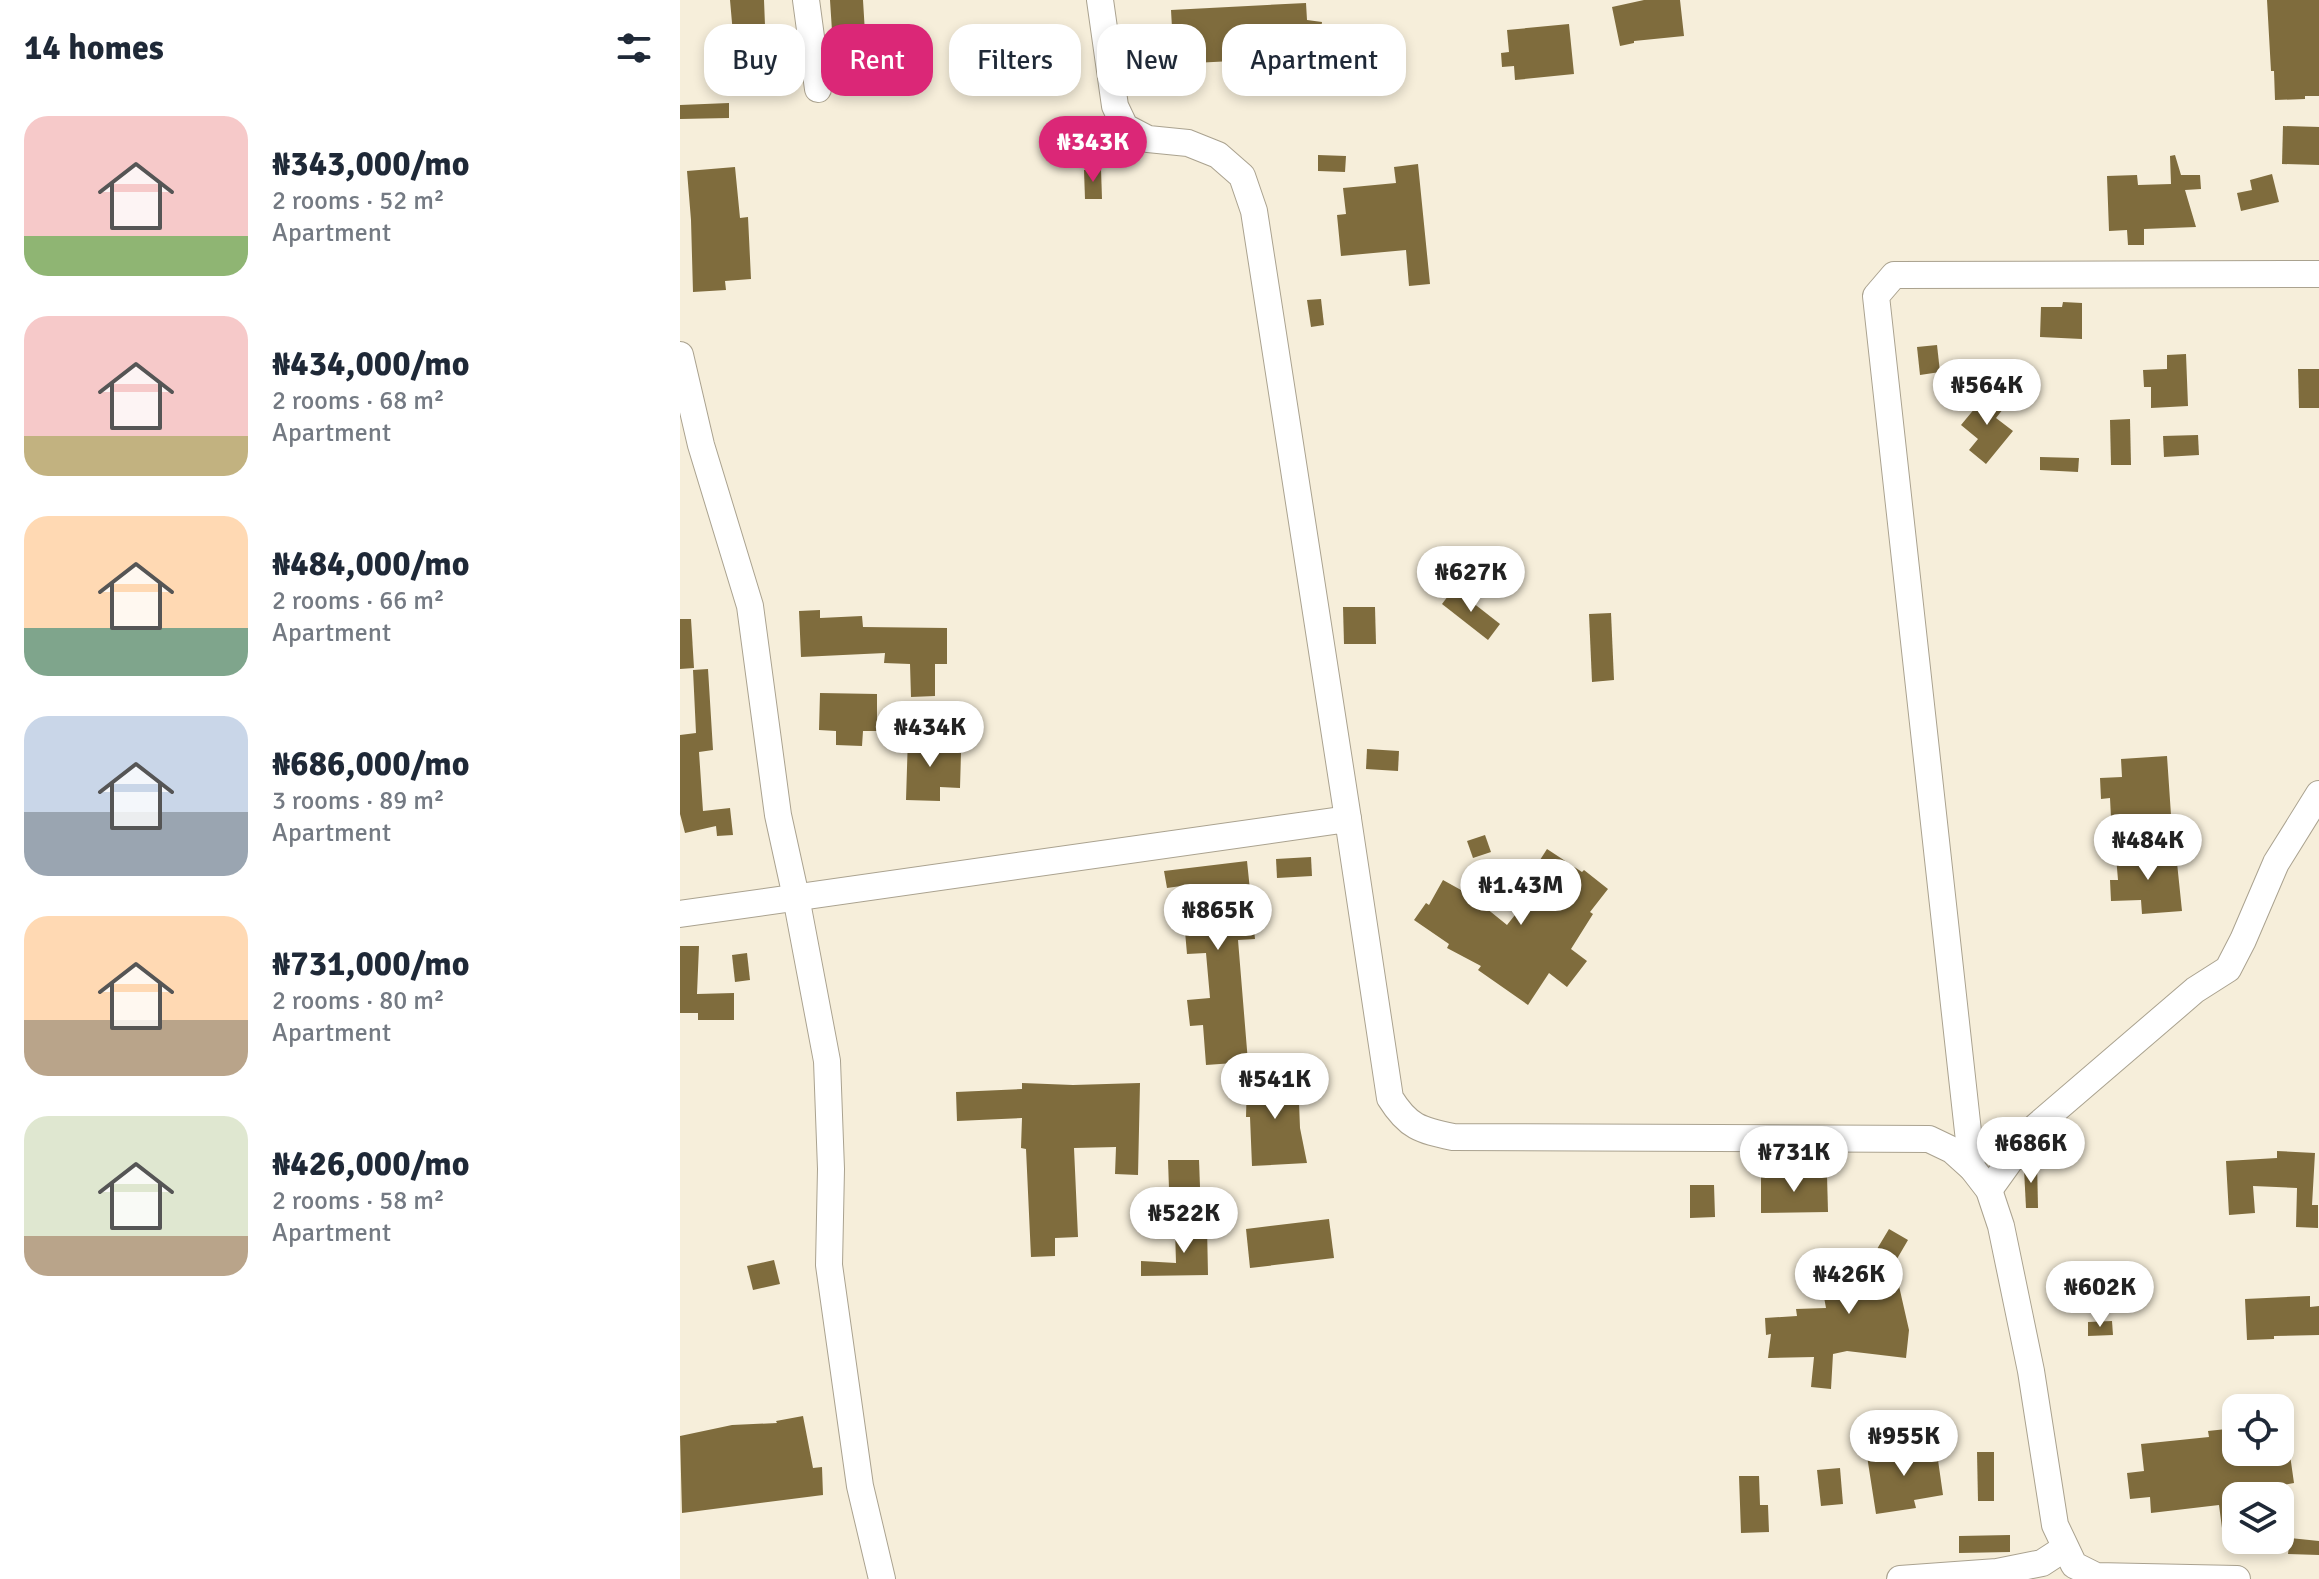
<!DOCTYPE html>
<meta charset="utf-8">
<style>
:root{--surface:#fff;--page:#f2f2f3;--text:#1f2937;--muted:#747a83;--accent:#db2777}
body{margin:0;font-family:Signika,sans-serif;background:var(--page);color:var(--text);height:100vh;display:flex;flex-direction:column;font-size:30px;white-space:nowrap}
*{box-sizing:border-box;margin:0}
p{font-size:26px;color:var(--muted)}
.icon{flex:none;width:44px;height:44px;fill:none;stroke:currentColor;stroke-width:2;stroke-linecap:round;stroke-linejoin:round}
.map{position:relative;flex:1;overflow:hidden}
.panel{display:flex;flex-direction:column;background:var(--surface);width:680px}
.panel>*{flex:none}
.top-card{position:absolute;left:24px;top:24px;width:760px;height:72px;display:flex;gap:16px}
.tools{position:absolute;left:1542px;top:1394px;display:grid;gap:16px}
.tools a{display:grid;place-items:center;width:72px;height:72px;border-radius:16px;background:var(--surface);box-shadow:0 4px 12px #0003;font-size:40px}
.price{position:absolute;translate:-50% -68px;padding:0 18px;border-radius:28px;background:#fff;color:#222;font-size:26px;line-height:52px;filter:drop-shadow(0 2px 4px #0008)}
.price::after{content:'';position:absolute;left:50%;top:48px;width:24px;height:18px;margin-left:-12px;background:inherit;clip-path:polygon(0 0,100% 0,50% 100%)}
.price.active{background:var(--accent);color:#fff}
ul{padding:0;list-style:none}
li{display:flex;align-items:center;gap:24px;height:200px;padding:0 24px}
li span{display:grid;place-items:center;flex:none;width:224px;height:160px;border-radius:24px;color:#555}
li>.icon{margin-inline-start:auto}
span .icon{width:96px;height:96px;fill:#fffc;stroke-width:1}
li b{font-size:34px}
h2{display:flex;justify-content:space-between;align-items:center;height:96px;padding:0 24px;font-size:34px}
.chip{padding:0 28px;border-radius:24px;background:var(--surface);box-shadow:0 4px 12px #0003;font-size:28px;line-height:72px}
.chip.active{background:var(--accent);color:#fff}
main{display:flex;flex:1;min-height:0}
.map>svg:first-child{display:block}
.building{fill:#7f6c3d}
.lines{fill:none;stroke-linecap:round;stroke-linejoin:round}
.minor-casing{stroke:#aaa28f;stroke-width:28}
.minor{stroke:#fff;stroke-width:26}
</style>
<main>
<section class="panel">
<h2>14 homes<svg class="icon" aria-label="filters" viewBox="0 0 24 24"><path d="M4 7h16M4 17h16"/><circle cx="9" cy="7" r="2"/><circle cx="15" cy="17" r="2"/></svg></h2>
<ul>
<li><span style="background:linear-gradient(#f6c9c9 75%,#8fb573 0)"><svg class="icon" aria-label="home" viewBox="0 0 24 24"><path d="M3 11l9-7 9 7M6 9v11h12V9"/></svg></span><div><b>₦343,000/mo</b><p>2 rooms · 52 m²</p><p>Apartment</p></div></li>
<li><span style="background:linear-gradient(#f6c9c9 75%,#c2b280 0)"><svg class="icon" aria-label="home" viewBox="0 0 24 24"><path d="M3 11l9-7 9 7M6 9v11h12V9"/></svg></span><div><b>₦434,000/mo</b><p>2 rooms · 68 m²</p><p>Apartment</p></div></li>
<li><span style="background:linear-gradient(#ffd9b3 70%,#7fa58c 0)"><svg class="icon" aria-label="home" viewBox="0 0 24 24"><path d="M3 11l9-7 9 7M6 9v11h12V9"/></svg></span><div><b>₦484,000/mo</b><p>2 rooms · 66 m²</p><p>Apartment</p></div></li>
<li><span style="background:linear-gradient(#c9d6e8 60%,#9aa5b1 0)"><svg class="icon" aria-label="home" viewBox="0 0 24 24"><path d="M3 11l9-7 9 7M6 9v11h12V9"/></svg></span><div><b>₦686,000/mo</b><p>3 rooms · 89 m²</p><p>Apartment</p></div></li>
<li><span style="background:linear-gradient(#ffd9b3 65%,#b9a48a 0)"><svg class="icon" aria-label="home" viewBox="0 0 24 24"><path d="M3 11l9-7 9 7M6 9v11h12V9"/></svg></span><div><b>₦731,000/mo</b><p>2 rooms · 80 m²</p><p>Apartment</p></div></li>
<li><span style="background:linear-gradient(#dfe7d0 75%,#b9a48a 0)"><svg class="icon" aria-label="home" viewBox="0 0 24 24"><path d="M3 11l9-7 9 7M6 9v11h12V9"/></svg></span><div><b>₦426,000/mo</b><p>2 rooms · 58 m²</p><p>Apartment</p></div></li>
</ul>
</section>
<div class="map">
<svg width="1639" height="1579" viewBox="0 0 1639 1579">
<rect width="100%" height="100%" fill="#f6eeda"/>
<g class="building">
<polygon points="50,0 84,0 86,51 89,50 92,89 58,91"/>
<polygon points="150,0 183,0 185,33 198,88 166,95 152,31"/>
<polygon points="964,0 1000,0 1004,36 954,41 954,43 940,46 932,7"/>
<polygon points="1587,0 1639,0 1639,96 1625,96 1625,99 1595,100 1594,71 1591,71"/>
<polygon points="626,3 627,20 642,22 640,37 627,35 628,57 494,64 491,10"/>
<polygon points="889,24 894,74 835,80 834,66 822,67 821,53 829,52 827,30"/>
<polygon points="49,103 49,118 0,119 0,105"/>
<polygon points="1603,126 1639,127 1639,165 1602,164"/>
<polygon points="638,155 666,156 665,172 638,171"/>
<polygon points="1495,155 1501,175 1520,175 1521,189 1505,190 1516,227 1464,229 1464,245 1448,245 1447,230 1429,231 1427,176 1457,175 1458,185 1491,184 1490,156"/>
<polygon points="738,164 750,284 729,286 726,250 661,256 657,215 666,214 663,188 716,183 714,167"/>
<polygon points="55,167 60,218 68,217 71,279 45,281 46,290 13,292 11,220 7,171"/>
<polygon points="421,169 422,199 405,199 404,170"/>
<polygon points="1592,174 1599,202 1561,211 1557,193 1572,190 1570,180"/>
<polygon points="641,299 644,325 631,327 627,300"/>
<polygon points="1383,302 1402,303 1402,339 1360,337 1361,307 1382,307"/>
<polygon points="1257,345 1260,372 1240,375 1237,347"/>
<polygon points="1506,354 1508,406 1471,408 1471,387 1464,387 1463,370 1487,369 1487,355"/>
<polygon points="1618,369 1639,369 1639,408 1619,408"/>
<polygon points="1310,390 1327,404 1316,418 1333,431 1306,464 1289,450 1298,439 1281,425"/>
<polygon points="1450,419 1451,465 1431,465 1430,420"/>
<polygon points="1518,435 1519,455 1484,457 1483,436"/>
<polygon points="1360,457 1399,458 1398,472 1360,470"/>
<polygon points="774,588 820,624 808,640 762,604"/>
<polygon points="663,607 695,607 696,644 664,644"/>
<polygon points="140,610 140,618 182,616 183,627 267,628 267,664 255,664 255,696 231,697 230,664 204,663 205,653 121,657 119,611"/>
<polygon points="931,613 934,680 912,682 909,614"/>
<polygon points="0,619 11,619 14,668 0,669"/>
<polygon points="28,669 33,750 19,752 23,811 50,808 53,835 37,836 36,826 5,833 0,814 0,735 16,733 13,670"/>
<polygon points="140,693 197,694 197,731 183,731 182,746 156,745 156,731 139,730"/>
<polygon points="228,736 262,737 261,753 281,753 280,788 260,787 260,801 226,800"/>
<polygon points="687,749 719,751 718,771 686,769"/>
<polygon points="1487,756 1491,815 1431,818 1430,798 1421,799 1420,778 1442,777 1441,759"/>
<polygon points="805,835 811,852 793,858 787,841"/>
<polygon points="867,849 902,872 904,870 928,889 910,912 913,914 891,949 907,961 887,987 869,973 848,1005 798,970 801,966 767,948 769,944 734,920 746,903 749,905 763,880 790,895 827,925 850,896 839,891 848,872 851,874"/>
<polygon points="1496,853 1502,911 1462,914 1461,900 1431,901 1430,880 1438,880 1436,856"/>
<polygon points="631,857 632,876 597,878 596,859"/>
<polygon points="567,861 575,939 558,940 568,1062 526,1065 523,1025 510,1026 507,1000 530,998 526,953 507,954 501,886 487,888 484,871"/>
<polygon points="0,946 19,946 17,994 54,993 54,1020 18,1020 18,1013 0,1013"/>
<polygon points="67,953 70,980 55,982 52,955"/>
<polygon points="618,1076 620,1128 627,1163 572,1166 570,1117 566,1117 567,1077"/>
<polygon points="342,1083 393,1085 460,1083 458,1175 435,1174 436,1147 394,1148 398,1237 375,1238 375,1256 351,1257 346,1149 341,1148 342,1118 277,1121 276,1092 342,1089"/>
<polygon points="1597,1151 1635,1153 1632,1205 1638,1205 1638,1228 1616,1227 1617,1188 1573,1186 1575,1213 1549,1215 1546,1161 1597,1158"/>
<polygon points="488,1160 519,1160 520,1187 489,1189"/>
<polygon points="1357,1160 1358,1208 1346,1208 1344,1169 1350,1161"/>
<polygon points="1147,1175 1148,1212 1081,1213 1081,1176"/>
<polygon points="1010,1185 1034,1185 1035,1217 1010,1218"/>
<polygon points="649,1219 654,1258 570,1268 566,1229"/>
<polygon points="527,1226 528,1275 461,1276 461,1261 496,1263 495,1228"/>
<polygon points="1209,1229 1228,1240 1214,1264 1229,1330 1226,1358 1167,1351 1153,1354 1151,1389 1131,1387 1134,1357 1088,1358 1091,1334 1086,1335 1085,1318 1117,1316 1116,1309 1146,1308 1144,1297 1153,1296 1156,1274 1168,1271 1170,1255 1197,1249"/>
<polygon points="94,1260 100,1284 73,1290 67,1266"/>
<polygon points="1630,1296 1630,1307 1639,1306 1639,1335 1594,1336 1594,1339 1567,1340 1565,1299"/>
<polygon points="1432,1321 1433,1335 1408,1336 1408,1322"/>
<polygon points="123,1416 133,1468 142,1467 143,1495 2,1513 0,1436 52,1425 97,1423 96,1421"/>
<polygon points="1556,1428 1556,1452 1594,1452 1594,1457 1610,1455 1614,1483 1598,1486 1600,1496 1556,1496 1556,1526 1542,1528 1539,1505 1471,1513 1470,1497 1450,1499 1447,1473 1464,1471 1461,1444 1529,1437 1528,1431"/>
<polygon points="1256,1446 1263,1495 1234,1500 1236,1508 1196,1514 1187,1456"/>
<polygon points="1297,1452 1314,1452 1314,1501 1298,1501"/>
<polygon points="1160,1468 1163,1504 1141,1506 1137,1470"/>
<polygon points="1059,1476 1079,1476 1080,1505 1088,1505 1089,1532 1061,1533"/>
<polygon points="1330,1535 1330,1552 1279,1553 1279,1536"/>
<polygon points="1610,1538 1639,1541 1639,1555 1608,1554"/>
</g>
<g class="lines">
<g class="minor-casing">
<g id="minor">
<polyline points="126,0 138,89"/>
<polyline points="420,0 435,106 445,127 468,139 508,143 538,155 562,176 574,211 668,819"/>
<polyline points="0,355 21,445 70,606 98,815 116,897 147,1061 151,1169 149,1265 180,1486 202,1579"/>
<path d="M0,914L668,819L710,1098C728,1127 740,1130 773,1137L1249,1139L1272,1150L1292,1168L1309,1190L1321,1226L1351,1371L1375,1525L1394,1565L1416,1576L1557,1579"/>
<polyline points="1292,1168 1196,296 1214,275 1639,274"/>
<polyline points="1309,1190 1352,1130 1515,990 1548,969 1563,940 1596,863 1639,794"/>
<polyline points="1220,1579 1317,1572 1362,1563 1385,1548"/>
</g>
</g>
<use href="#minor" class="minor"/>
</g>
</svg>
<div class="tools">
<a><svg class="icon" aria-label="locate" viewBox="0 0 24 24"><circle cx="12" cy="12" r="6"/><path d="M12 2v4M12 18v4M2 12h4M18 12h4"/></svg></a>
<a><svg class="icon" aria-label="layers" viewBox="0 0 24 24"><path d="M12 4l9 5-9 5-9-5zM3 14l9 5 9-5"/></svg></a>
</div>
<b class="price active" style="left:413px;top:184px">₦343K</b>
<b class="price" style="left:1307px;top:427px">₦564K</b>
<b class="price" style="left:791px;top:614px">₦627K</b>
<b class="price" style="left:250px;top:769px">₦434K</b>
<b class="price" style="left:1468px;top:882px">₦484K</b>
<b class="price" style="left:841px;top:927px">₦1.43M</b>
<b class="price" style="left:538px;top:952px">₦865K</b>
<b class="price" style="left:595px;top:1121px">₦541K</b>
<b class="price" style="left:1351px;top:1185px">₦686K</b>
<b class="price" style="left:1114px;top:1194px">₦731K</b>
<b class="price" style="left:504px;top:1255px">₦522K</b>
<b class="price" style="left:1169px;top:1316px">₦426K</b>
<b class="price" style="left:1420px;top:1329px">₦602K</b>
<b class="price" style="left:1224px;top:1478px">₦955K</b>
<div class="top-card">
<a class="chip">Buy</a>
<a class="chip active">Rent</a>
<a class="chip">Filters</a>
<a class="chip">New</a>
<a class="chip">Apartment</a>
</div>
</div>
</main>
